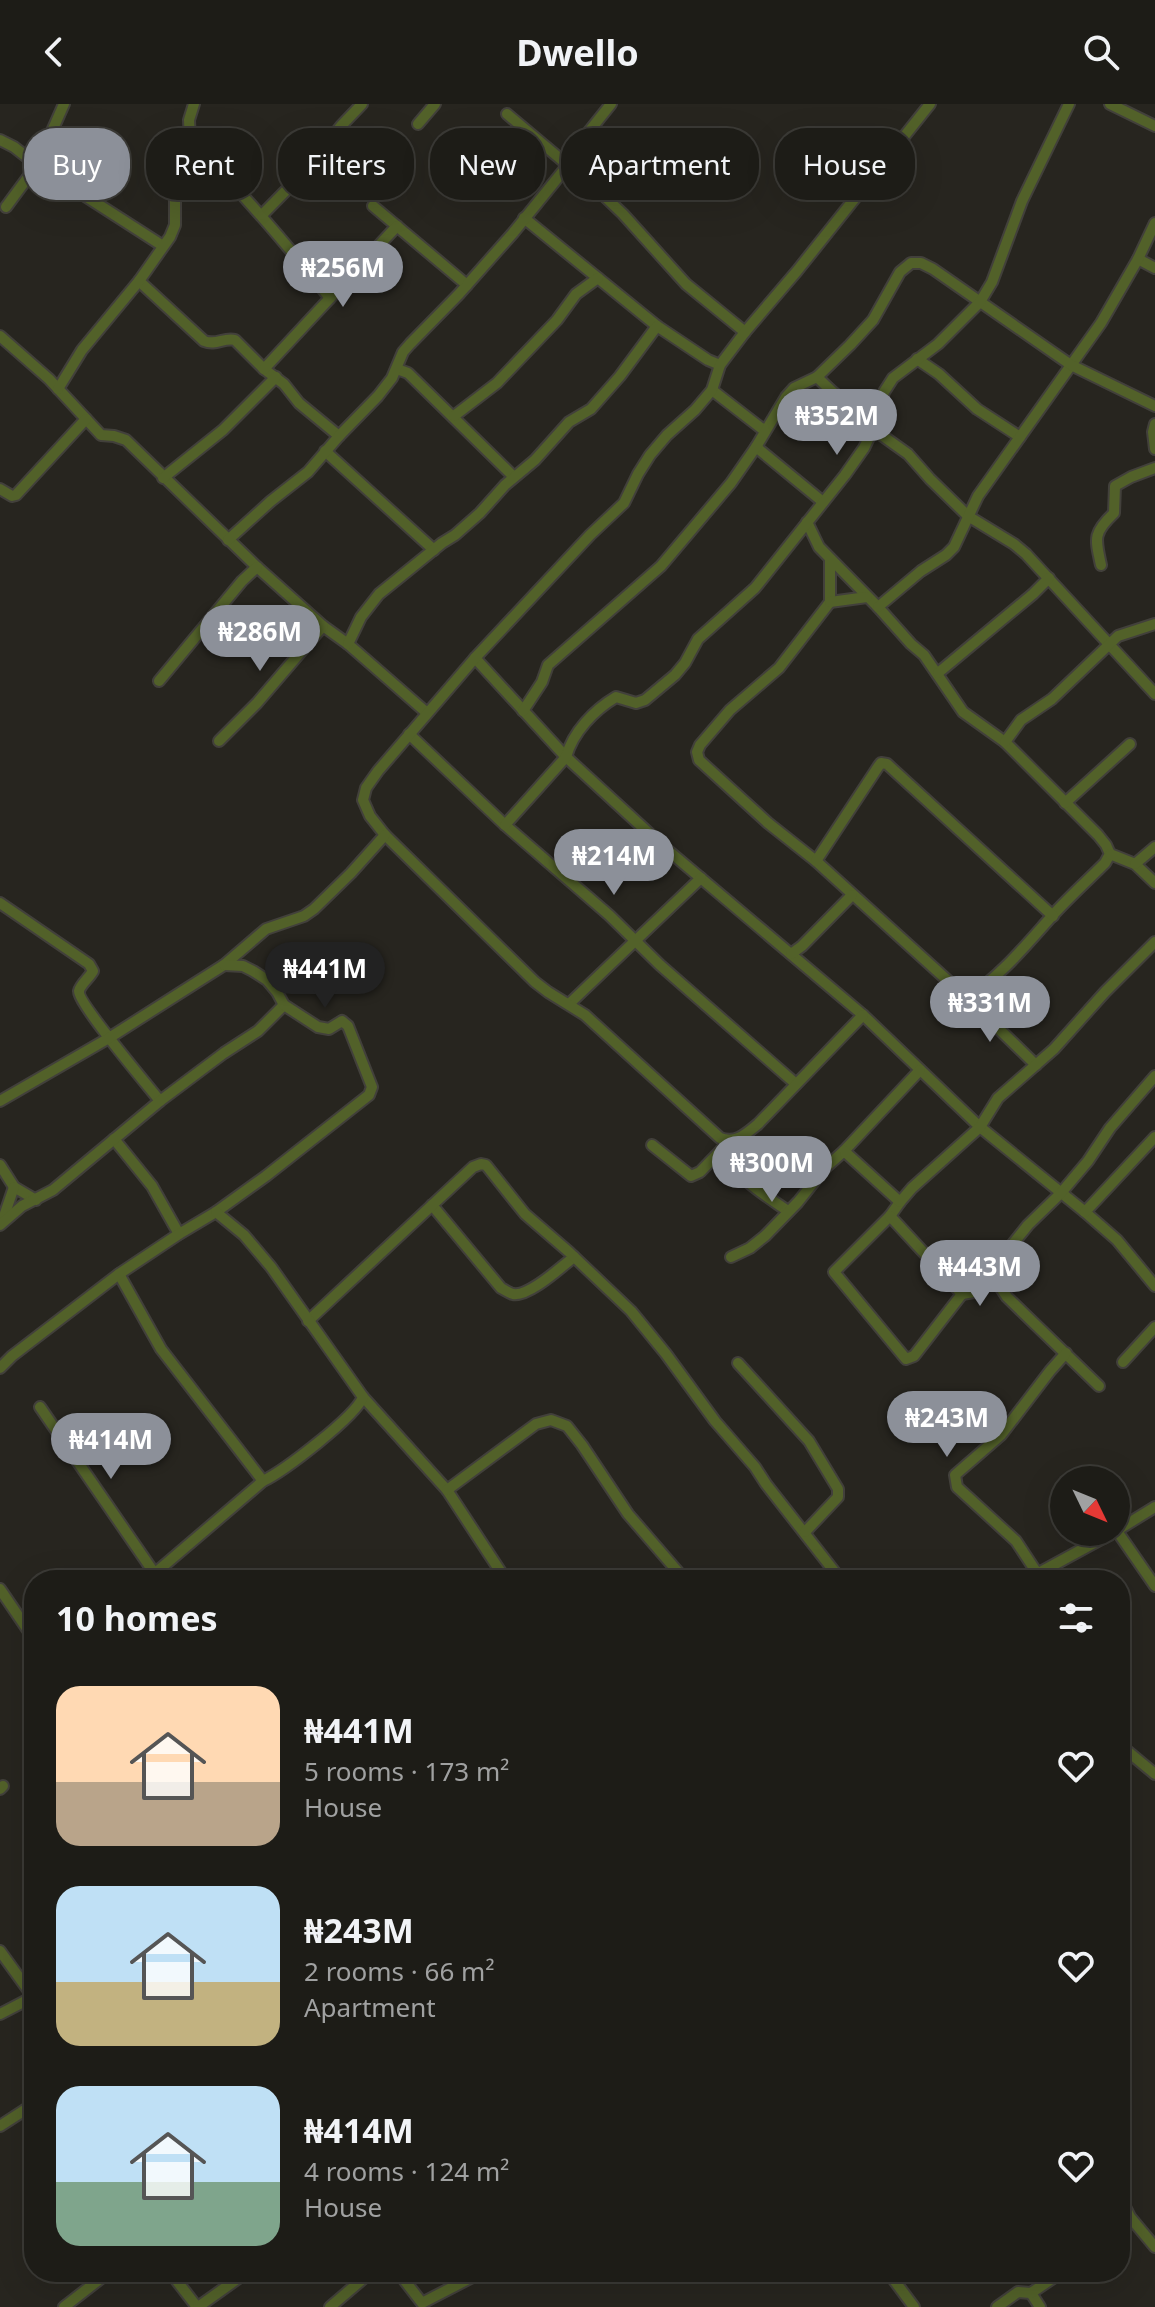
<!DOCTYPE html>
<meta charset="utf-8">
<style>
:root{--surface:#1d1c17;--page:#252520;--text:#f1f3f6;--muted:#a0a1a1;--line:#3b3a36;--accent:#8c9099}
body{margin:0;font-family:"Noto Sans",sans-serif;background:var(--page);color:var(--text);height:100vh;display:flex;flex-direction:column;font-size:30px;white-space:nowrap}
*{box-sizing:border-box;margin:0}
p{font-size:26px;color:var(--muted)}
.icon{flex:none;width:44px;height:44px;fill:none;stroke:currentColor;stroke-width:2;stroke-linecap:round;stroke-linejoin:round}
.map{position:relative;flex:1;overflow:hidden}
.side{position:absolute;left:24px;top:1466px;width:1106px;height:712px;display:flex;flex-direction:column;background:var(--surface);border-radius:32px;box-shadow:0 8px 32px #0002,0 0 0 2px var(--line)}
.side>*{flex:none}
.hud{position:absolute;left:24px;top:24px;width:1108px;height:72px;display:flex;gap:16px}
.needle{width:52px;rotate:133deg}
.controls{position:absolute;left:1050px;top:1362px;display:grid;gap:16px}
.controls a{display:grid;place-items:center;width:80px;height:80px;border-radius:50%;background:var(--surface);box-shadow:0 8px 32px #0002,0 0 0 2px var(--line);font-size:40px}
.price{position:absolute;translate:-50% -68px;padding:0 18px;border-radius:28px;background:var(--accent);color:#fff;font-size:26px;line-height:52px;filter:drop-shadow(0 2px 4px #0008)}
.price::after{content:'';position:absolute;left:50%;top:48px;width:24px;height:18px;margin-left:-12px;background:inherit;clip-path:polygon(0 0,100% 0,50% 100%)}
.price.on{background:#222;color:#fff}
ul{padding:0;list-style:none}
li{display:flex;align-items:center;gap:24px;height:200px;padding:0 32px}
li span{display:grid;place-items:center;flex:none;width:224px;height:160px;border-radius:24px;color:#555}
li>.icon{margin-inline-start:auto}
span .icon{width:96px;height:96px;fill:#fffc;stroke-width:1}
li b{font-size:34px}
h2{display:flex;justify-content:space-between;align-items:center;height:96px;padding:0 32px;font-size:34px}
.chip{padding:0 28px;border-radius:32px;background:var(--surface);box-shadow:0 8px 32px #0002,0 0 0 2px var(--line);font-size:28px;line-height:72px}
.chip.on{background:var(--accent);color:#fff}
header{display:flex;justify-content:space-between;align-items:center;height:104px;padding:0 32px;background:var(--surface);font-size:36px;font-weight:700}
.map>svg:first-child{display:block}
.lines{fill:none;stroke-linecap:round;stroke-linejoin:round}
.minor-casing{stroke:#42403b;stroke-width:14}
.minor{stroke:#526129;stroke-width:10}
</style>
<header><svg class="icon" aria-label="back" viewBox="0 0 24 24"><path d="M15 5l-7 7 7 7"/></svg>Dwello<svg class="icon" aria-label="search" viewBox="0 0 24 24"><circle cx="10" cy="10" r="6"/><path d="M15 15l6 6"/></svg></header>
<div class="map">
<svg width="1155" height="2203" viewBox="0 0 1155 2203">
<rect width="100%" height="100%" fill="#27251f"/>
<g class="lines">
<g class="minor-casing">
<g id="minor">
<polyline points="1110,0 1155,22"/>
<polyline points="507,10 601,89 623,110 686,180 745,228"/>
<polyline points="418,20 435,0"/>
<polyline points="0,36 14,43 37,61 163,142"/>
<path d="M190,37C241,86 285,139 330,194"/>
<polyline points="373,102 467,181"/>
<polyline points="6,103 37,61 64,0"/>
<polyline points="262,111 309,63 341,22 362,0"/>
<polyline points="524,114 657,222 708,256 720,261"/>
<polyline points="1138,155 1155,164"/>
<path d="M139,177L204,237C216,242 224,233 235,236L264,265L284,280L299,299L339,332"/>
<polyline points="0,232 49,275 101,331 114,332 126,336 257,463 323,522 348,540 427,609"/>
<polyline points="917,255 939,270 977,305 1020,333"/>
<polyline points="264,265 397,122"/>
<polyline points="397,265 408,269 514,373"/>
<path d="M817,273C835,291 851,306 877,312"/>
<polyline points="58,285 82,246 139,177 170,133 175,121 175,84 190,37 189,16 194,0"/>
<polyline points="712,286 765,327"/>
<polyline points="454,312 497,279 557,216 576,190 598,174"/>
<polyline points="1155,320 1153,328 1155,345"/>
<polyline points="873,325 908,350 930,375 968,412 1014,440 1026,450 1155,590"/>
<polyline points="756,343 823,398"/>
<polyline points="325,347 434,446"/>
<polyline points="163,374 223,326 276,273"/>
<polyline points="0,385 12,392 16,391 86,315"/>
<path d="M807,418L819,443L878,503L911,540L924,551L963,608L1005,638L1098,731L1106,741L1110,750L1105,759C1088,776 1069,793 1052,812C1026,841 1000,873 967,894L816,757L768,719L699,656L697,648L700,641L730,606L779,564L830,498V456"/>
<polyline points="228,436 271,397 308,368 339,332 378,292 392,274 403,248 410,240 459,190 513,129 564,66 583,35 611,0"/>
<path d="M1101,461C1095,434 1093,429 1114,409L1115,382L1131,373L1155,364"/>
<polyline points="830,498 867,493"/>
<polyline points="878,503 921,467 946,451 954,443 978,392 1101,219 1138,155 1155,119"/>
<polyline points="348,540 361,513 379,490 442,439 455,431 480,409 505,381 535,356 569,318 591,305 620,272 657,222"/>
<polyline points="475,554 566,653 664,743 863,911 980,1023 1085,1108 1117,1136 1155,1182"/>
<polyline points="938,569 1033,490 1049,474"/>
<polyline points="159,577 242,477 257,463"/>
<polyline points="523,607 542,578 548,561 661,462 731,379 756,343 786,293 794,284 817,273 850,241 873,216 900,168 911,159 921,159 933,165 1071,261 1155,302"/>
<polyline points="409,630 505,721 609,811 660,861 796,980"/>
<polyline points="219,637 257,599 323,522"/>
<polyline points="1005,638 1021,616 1052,595 1118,532 1155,520"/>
<polyline points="1065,699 1130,640"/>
<path d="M505,721L566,653C573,628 594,606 616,593L636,599L645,596L675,571L685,559L698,535L755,484L845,371L864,344L873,325L884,288L893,274L938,240L980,198L992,178L1022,97L1069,0"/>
<polyline points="1110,750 1135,760 1155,779"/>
<polyline points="816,757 878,663 881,659 887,660 1053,812"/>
<polyline points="1135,760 1155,743"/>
<path d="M0,799L89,860L93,867C90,873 80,881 79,887C77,898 149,983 160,997"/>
<polyline points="791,850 802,842 852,791"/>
<polyline points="967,894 1036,961"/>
<polyline points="569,900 701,774"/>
<path d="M863,911L758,1020C746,1030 736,1040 720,1034L585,911L548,888L535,878L385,731L370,712L363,696L366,684L378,667L475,554L590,431L624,399L638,370L650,351L667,331L695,306L712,286L720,261L745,228L797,167L930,0"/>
<polyline points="0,997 109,934 194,880 224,861 266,825 304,812 314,805 351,769 385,731"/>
<polyline points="114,1035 152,1082 179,1130"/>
<polyline points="652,1041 691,1072 700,1068 729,1038"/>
<path d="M721,1046C737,1074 763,1090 788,1107"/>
<polyline points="844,1047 920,966"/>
<polyline points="0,1061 14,1083 36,1096"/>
<polyline points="900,1098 890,1112 834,1168 906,1255 914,1252 962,1190"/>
<path d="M432,1101L501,1184C505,1186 509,1189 513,1190C529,1193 561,1163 574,1153"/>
<polyline points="1085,1108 1155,1033"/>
<polyline points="890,1112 962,1190 974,1188 1028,1121 1061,1089 1088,1057 1110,1024 1155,972"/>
<polyline points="2,1118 14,1083"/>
<polyline points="0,1121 22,1102 53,1086 160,997 224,949 258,927 284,901"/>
<polyline points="731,1153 750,1144 765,1132 798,1098 825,1064 844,1047 900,1098 912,1084 980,1023 998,994 1054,945 1105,888 1155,838"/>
<polyline points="991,1169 1007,1193 1099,1282"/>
<polyline points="119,1170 161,1245 263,1377"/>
<polyline points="308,1217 473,1063 481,1060 486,1061 525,1110 569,1148 631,1207 666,1250 715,1317 755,1363 766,1380 841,1476"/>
<polyline points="1123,1258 1155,1223"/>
<polyline points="738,1259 809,1337 838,1385 838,1393 805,1428"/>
<polyline points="0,1264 12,1252 119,1170 179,1130 216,1108 266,1072 369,991 372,983 348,922 342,917 329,925 318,923 284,901 277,888 267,876 253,867 243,862 224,861"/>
<polyline points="363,1293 447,1386 506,1476"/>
<polyline points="40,1303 155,1470"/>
<polyline points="447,1386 536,1320 551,1316 567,1322 582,1341 628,1410 685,1476"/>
<polyline points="1116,1427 1155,1403"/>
<polyline points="1117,1427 1155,1482"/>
<polyline points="1037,1469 1016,1437 957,1383 955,1371 1001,1331 1050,1267 1066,1249"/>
<path d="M147,1476L263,1377C284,1367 355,1313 363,1293L271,1163L244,1131L216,1108"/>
<polyline points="1026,1476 1114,1428"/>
<polyline points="0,1485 34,1535"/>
<polyline points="1120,1641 1155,1670"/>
<polyline points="0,1685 3,1682"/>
<polyline points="0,1847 34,1894"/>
<polyline points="0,1910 33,1893"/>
<polyline points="0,2022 34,2000"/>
<polyline points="1120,2093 1130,2113 1155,2143"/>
<polyline points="170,2168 197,2203"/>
<polyline points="398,2168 422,2199 482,2168"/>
<polyline points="735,2168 757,2170 818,2168"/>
<polyline points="888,2168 914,2203"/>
<polyline points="1031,2189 1040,2203"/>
<polyline points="64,2203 109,2168"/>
<polyline points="198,2203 247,2168"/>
<polyline points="330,2203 371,2168"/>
<polyline points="997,2203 1018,2188 1031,2189 1062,2168"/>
</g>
</g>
<use href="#minor" class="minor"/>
</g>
</svg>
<div class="controls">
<a><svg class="needle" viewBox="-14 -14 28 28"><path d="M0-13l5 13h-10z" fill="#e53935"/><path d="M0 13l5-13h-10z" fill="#a0a1a1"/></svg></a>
</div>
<b class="price" style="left:343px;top:205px">₦256M</b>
<b class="price" style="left:837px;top:353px">₦352M</b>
<b class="price" style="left:260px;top:569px">₦286M</b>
<b class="price" style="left:614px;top:793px">₦214M</b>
<b class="price on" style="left:325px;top:906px">₦441M</b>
<b class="price" style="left:990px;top:940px">₦331M</b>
<b class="price" style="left:772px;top:1100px">₦300M</b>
<b class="price" style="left:980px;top:1204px">₦443M</b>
<b class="price" style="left:947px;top:1355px">₦243M</b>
<b class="price" style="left:111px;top:1377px">₦414M</b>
<div class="hud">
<a class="chip on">Buy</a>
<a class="chip">Rent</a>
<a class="chip">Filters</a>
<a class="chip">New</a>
<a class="chip">Apartment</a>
<a class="chip">House</a>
</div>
<section class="side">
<h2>10 homes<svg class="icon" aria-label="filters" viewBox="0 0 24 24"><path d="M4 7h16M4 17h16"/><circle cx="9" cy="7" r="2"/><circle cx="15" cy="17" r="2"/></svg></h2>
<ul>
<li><span style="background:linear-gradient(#ffd9b3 60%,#b9a48a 0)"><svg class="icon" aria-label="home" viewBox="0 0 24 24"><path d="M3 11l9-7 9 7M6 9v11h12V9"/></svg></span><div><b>₦441M</b><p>5 rooms · 173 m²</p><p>House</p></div><svg class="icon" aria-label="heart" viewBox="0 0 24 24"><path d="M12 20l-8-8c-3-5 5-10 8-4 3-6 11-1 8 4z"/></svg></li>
<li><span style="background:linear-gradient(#bfe0f5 60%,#c2b280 0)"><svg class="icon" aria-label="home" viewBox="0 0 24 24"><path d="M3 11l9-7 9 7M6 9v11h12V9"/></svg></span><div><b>₦243M</b><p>2 rooms · 66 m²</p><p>Apartment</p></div><svg class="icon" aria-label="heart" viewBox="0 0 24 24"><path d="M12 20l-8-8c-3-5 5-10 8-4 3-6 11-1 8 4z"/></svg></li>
<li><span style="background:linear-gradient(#bfe0f5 60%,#7fa58c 0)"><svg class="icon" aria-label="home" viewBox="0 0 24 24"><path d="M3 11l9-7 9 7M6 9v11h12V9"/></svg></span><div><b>₦414M</b><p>4 rooms · 124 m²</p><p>House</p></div><svg class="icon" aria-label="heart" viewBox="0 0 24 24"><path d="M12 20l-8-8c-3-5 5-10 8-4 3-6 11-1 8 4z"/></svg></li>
</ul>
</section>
</div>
